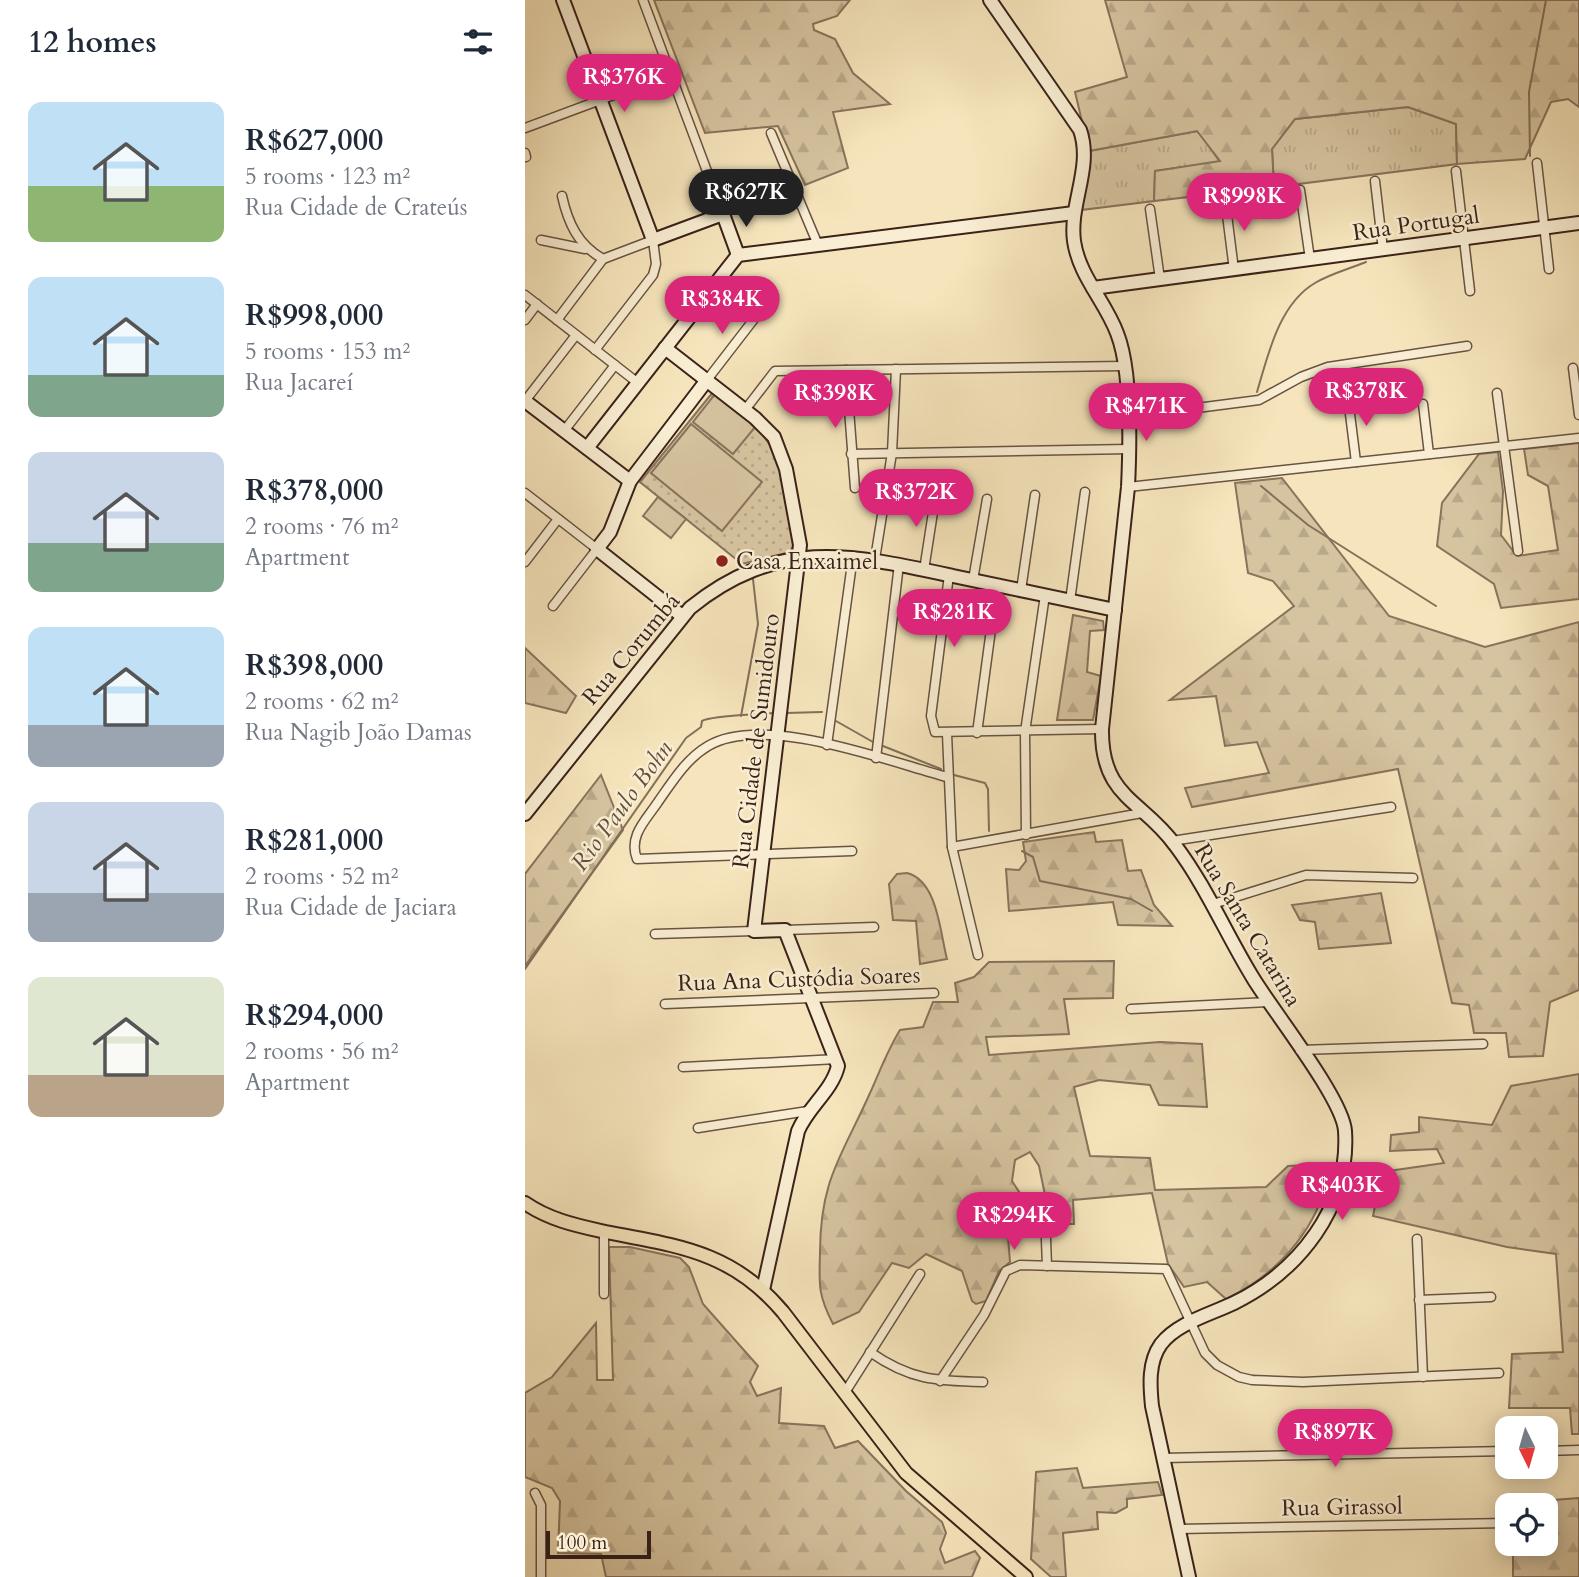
<!DOCTYPE html>
<meta charset="utf-8">
<style>
:root{--surface:#fff;--page:#f2f2f3;--text:#1f2937;--muted:#747a83;--accent:#db2777}
body{margin:0;font-family:Cardo,serif;background:var(--page);color:var(--text);height:100vh;display:flex;flex-direction:column;font-size:26px;white-space:nowrap}
*{box-sizing:border-box;margin:0}
p{font-size:23px;color:var(--muted)}
.icon{flex:none;width:38px;height:38px;fill:none;stroke:currentColor;stroke-width:2;stroke-linecap:round;stroke-linejoin:round}
.map{position:relative;flex:1;overflow:hidden}
.drawer{display:flex;flex-direction:column;background:var(--surface);width:525px}
.drawer>*{flex:none}
.needle{width:46px;rotate:175deg}
.fabs{position:absolute;left:970px;top:1416px;display:grid;gap:14px}
.fabs a{display:grid;place-items:center;width:63px;height:63px;border-radius:14px;background:var(--surface);box-shadow:0 4px 18px #0003;font-size:35px}
.scale{position:absolute;left:21px;bottom:18px;width:105px;box-sizing:border-box;padding-left:7px;border:4px solid #3a2219;border-top:0;font-size:19px;line-height:24px;white-space:nowrap;color:#3a2219;-webkit-text-stroke:5px #f9eed3;paint-order:stroke}
.price{position:absolute;translate:-50% -60px;padding:0 16px;border-radius:24px;background:var(--accent);color:#fff;font-size:23px;line-height:46px;filter:drop-shadow(0 2px 4px #0008)}
.price::after{content:'';position:absolute;left:50%;top:42px;width:21px;height:16px;margin-left:-10px;background:inherit;clip-path:polygon(0 0,100% 0,50% 100%)}
.price.current{background:#222;color:#fff}
ul{padding:0;list-style:none}
li{display:flex;align-items:center;gap:21px;height:175px;padding:0 28px}
li span{display:grid;place-items:center;flex:none;width:196px;height:140px;border-radius:14px;color:#555}
li>.icon{margin-inline-start:auto}
span .icon{width:84px;height:84px;fill:#fffc;stroke-width:1}
li b{font-size:30px}
h2{display:flex;justify-content:space-between;align-items:center;height:84px;padding:0 28px;font-size:30px}
main{display:flex;flex:1;min-height:0}
.map>svg:first-child{display:block}
.grass{fill:url(#grass-tufts);stroke:#88735c;stroke-width:2}
.forest{fill:url(#forest-firs);stroke:#88735c;stroke-width:2}
.park{fill:url(#park-dots);stroke:#88735c;stroke-width:2}
.pitch{fill:#d6c4a0;stroke:#88735c;stroke-width:2}
.lines{fill:none;stroke-linecap:round;stroke-linejoin:round}
.stream{stroke:#846f5a;stroke-width:2}
.street-casing{stroke:#695342;stroke-width:11}
.secondary-casing{stroke:#3a2219;stroke-width:16}
.primary-casing{stroke:#3a2219;stroke-width:16}
.street{stroke:#f9eed3;stroke-width:8}
.secondary{stroke:#f9eed3;stroke-width:12}
.primary{stroke:#f6e5bc;stroke-width:12}
.poi-dot{fill:#8f2418;stroke:#f9eed3;stroke-width:2.5}
.labels{text-anchor:middle;dominant-baseline:central;stroke-width:5;stroke-linejoin:round;paint-order:stroke}
.street-label{font-size:23px;fill:#3a2219;stroke:#f9eed3}
.poi-label{font-size:23px;fill:#3a2219;stroke:#f9eed3;text-anchor:start}
.water-label{font-size:24px;font-style:italic;fill:#654f3f;stroke:#f9eed3}
</style>
<main>
<section class="drawer">
<h2>12 homes<svg class="icon" aria-label="filters" viewBox="0 0 24 24"><path d="M4 7h16M4 17h16"/><circle cx="9" cy="7" r="2"/><circle cx="15" cy="17" r="2"/></svg></h2>
<ul>
<li><span style="background:linear-gradient(#bfe0f5 60%,#8fb573 0)"><svg class="icon" aria-label="home" viewBox="0 0 24 24"><path d="M3 11l9-7 9 7M6 9v11h12V9"/></svg></span><div><b>R$627,000</b><p>5 rooms · 123 m²</p><p>Rua Cidade de Crateús</p></div></li>
<li><span style="background:linear-gradient(#bfe0f5 70%,#7fa58c 0)"><svg class="icon" aria-label="home" viewBox="0 0 24 24"><path d="M3 11l9-7 9 7M6 9v11h12V9"/></svg></span><div><b>R$998,000</b><p>5 rooms · 153 m²</p><p>Rua Jacareí</p></div></li>
<li><span style="background:linear-gradient(#c9d6e8 65%,#7fa58c 0)"><svg class="icon" aria-label="home" viewBox="0 0 24 24"><path d="M3 11l9-7 9 7M6 9v11h12V9"/></svg></span><div><b>R$378,000</b><p>2 rooms · 76 m²</p><p>Apartment</p></div></li>
<li><span style="background:linear-gradient(#bfe0f5 70%,#9aa5b1 0)"><svg class="icon" aria-label="home" viewBox="0 0 24 24"><path d="M3 11l9-7 9 7M6 9v11h12V9"/></svg></span><div><b>R$398,000</b><p>2 rooms · 62 m²</p><p>Rua Nagib João Damas</p></div></li>
<li><span style="background:linear-gradient(#c9d6e8 65%,#9aa5b1 0)"><svg class="icon" aria-label="home" viewBox="0 0 24 24"><path d="M3 11l9-7 9 7M6 9v11h12V9"/></svg></span><div><b>R$281,000</b><p>2 rooms · 52 m²</p><p>Rua Cidade de Jaciara</p></div></li>
<li><span style="background:linear-gradient(#dfe7d0 70%,#b9a48a 0)"><svg class="icon" aria-label="home" viewBox="0 0 24 24"><path d="M3 11l9-7 9 7M6 9v11h12V9"/></svg></span><div><b>R$294,000</b><p>2 rooms · 56 m²</p><p>Apartment</p></div></li>
</ul>
</section>
<div class="map">
<svg width="1054" height="1577" viewBox="0 0 1054 1577">
<defs>
<pattern id="grass-tufts" width="24" height="20" patternUnits="userSpaceOnUse" patternTransform="scale(1.75)"><rect width="24" height="20" fill="#d6c4a0"/><path d="M3 7l-1-3M5 7V3M7 7l1-3M15 17l-1-3M17 17v-4M19 17l1-3" fill="none" stroke="#b8a889"/></pattern>
<pattern id="forest-firs" width="22" height="20" patternUnits="userSpaceOnUse" patternTransform="scale(1.75)"><rect width="22" height="20" fill="#d6c4a0"/><path d="M5 1l3.5 6h-7zM16 11l3.5 6h-7z" fill="#b8a889"/></pattern>
<pattern id="park-dots" width="8" height="8" patternUnits="userSpaceOnUse" patternTransform="scale(1.75)"><rect width="8" height="8" fill="#d6c4a0"/><path d="M2 2h.1M6 6h.1" fill="none" stroke="#b8a889" stroke-width="1.8" stroke-linecap="round"/></pattern>
</defs>
<rect width="100%" height="100%" fill="#f6e5bc"/>
<filter id="stains"><feTurbulence type="fractalNoise" baseFrequency=".00286" numOctaves="4"/><feColorMatrix values="0 0 0 0 .2 0 0 0 0 .09 0 0 0 0 .02 0 0 0 .5 -.17"/></filter>
<radialGradient id="worn" r=".72"><stop offset=".6" stop-color="#630" stop-opacity="0"/><stop offset="1" stop-color="#630" stop-opacity=".3"/></radialGradient>
<g class="grass">
<polygon points="883,107 931,124 932,164 749,187 747,149 770,119"/>
<polygon points="673,131 695,162 630,171 629,201 556,210 564,151"/>
</g>
<g class="forest">
<polygon points="129,0 325,0 312,16 288,24 289,30 310,39 328,73 365,104 308,112 323,168 280,185 253,126 180,133"/>
<polygon points="580,0 1054,0 1054,107 1043,99 1026,102 1000,159 932,164 931,124 883,107 770,119 747,149 749,187 629,201 630,171 695,161 672,131 564,151 550,92 602,77"/>
<polygon points="1054,443 1054,599 976,608 969,584 912,546 917,503 954,454 973,452 978,491 976,535 992,556 1033,550 1023,486 1003,475 999,449"/>
<polygon points="757,478 864,616 960,647 1054,622 1054,990 1025,1002 1018,1056 984,1057 981,1033 949,1033 944,1005 927,1003 873,769 667,807 660,788 744,773 732,742 700,746 691,696 645,700 769,606 748,581 723,573 710,483"/>
<polygon points="548,615 578,621 579,630 565,631 562,672 576,676 568,720 532,720"/>
<polygon points="0,648 51,696 41,713 0,703"/>
<polygon points="76,775 98,830 0,966 0,874"/>
<polygon points="569,832 571,842 597,840 603,871 616,870 629,905 647,926 593,925 588,902 484,911 481,869 494,870 501,861 498,842"/>
<path d="M382,873C413,881 415,933 422,959L395,964L391,921L368,920L364,884L372,874Z"/>
<polygon points="856,893 866,943 794,949 790,922 775,920 767,905"/>
<path d="M589,961L588,998L539,999L544,1034L461,1037L464,1055L635,1042L677,1044L682,1107L634,1105L625,1085L574,1080L549,1087L565,1156L625,1158L630,1190L741,1187L763,1166L784,1165L801,1183C789,1234 748,1277 701,1299L682,1282L659,1287L643,1264L627,1193L548,1200L549,1224H526L514,1166L505,1152L490,1160L487,1181L500,1201L481,1211L485,1262L474,1271L461,1301L451,1304L447,1301L437,1271L401,1254L384,1268L367,1263L334,1312L308,1324C293,1295 294,1285 295,1253C295,1179 317,1156 345,1093C355,1071 362,1051 375,1030L398,1027L408,1002H433L430,983L449,977L464,962Z"/>
<polygon points="1054,1074 1054,1434 1047,1434 1045,1408 984,1408 987,1354 1038,1352 1031,1254 982,1247 848,1216 857,1172 919,1163 912,1149 865,1151 866,1135 894,1132 894,1117 967,1125 986,1086"/>
<polygon points="84,1247 105,1247 155,1258 164,1267 178,1304 233,1366 225,1382 232,1396 256,1388 254,1423 299,1426 310,1448 333,1441 381,1491 417,1522 421,1533 415,1549 420,1563 450,1551 455,1558 447,1577 81,1577 76,1554 33,1553 35,1501 27,1488 0,1477 0,1393 27,1377 71,1323 72,1380 88,1380"/>
<polygon points="552,1468 558,1488 633,1482 637,1495 602,1499 602,1507 591,1513 572,1512 573,1529 538,1533 541,1577 526,1577 506,1559 511,1472"/>
<polygon points="1054,1498 1054,1577 988,1577 988,1544 1020,1544 1020,1505 988,1503"/>
</g>
<polygon class="park" points="188,392 231,426 253,456 269,544 265,552 217,564 115,482"/>
<g class="pitch">
<polygon points="191,393 231,426 208,454 168,422"/>
<polygon points="166,424 237,482 197,531 126,473"/>
<polygon points="133,497 161,519 146,538 118,516"/>
</g>
<g class="lines">
<g class="stream">
<polyline points="1005,156 1004,92 1021,0"/>
<path d="M732,392C743,355 754,304 790,283C805,274 824,269 841,262"/>
<polyline points="736,486 783,525 911,606"/>
<polyline points="261,713 297,712"/>
<polyline points="216,716 233,624 228,579"/>
<polyline points="311,721 348,742"/>
<polyline points="358,746 416,769"/>
<polyline points="429,775 460,783 463,789 464,831"/>
<polyline points="497,851 508,857 515,881 606,899 627,911"/>
<path d="M0,969L161,738L176,727L177,721C188,715 232,715 248,713"/>
</g>
<g class="street-casing">
<g id="street">
<polyline points="118,0 198,214"/>
<polyline points="0,128 145,74"/>
<polyline points="246,133 293,245"/>
<polyline points="0,153 1,157"/>
<polyline points="1012,163 1024,269"/>
<polyline points="931,171 945,291"/>
<polyline points="850,181 858,250"/>
<polyline points="775,190 785,259"/>
<path d="M37,196C43,223 53,245 78,259"/>
<polyline points="700,199 709,270"/>
<polyline points="625,209 635,279"/>
<polyline points="16,240 60,249"/>
<polyline points="0,295 113,383"/>
<polyline points="0,320 12,304"/>
<polyline points="32,320 78,259 128,240 131,264 128,275 70,350"/>
<polyline points="1048,368 1054,415"/>
<polyline points="321,370 330,488"/>
<polyline points="182,380 236,310"/>
<polyline points="972,393 993,551"/>
<polyline points="823,398 831,462"/>
<polyline points="0,401 51,335"/>
<polyline points="898,404 904,454"/>
<polyline points="220,410 250,371 599,366"/>
<polyline points="602,417 734,400 776,377 803,367 942,346"/>
<polyline points="39,431 90,365"/>
<polyline points="326,454 604,449"/>
<polyline points="603,487 1054,438"/>
<polyline points="0,493 72,549 28,606"/>
<polyline points="350,559 367,453 371,369"/>
<polyline points="0,562 33,519"/>
<polyline points="399,570 411,493"/>
<polyline points="424,575 406,716 410,732 577,729"/>
<polyline points="448,580 462,499"/>
<polyline points="496,590 510,495"/>
<polyline points="545,601 560,492"/>
<polyline points="452,733 472,585"/>
<polyline points="422,734 427,847 453,955"/>
<polyline points="302,745 328,556"/>
<polyline points="351,758 374,564"/>
<polyline points="501,835 500,732 520,595"/>
<polyline points="647,841 866,807"/>
<polyline points="427,847 617,813"/>
<path d="M327,851L112,859C103,836 121,820 133,802C147,782 161,759 183,746C238,713 362,761 422,777"/>
<polyline points="688,904 781,875 888,878"/>
<polyline points="260,930 349,927"/>
<polyline points="130,934 229,931"/>
<polyline points="140,1004 409,993"/>
<polyline points="606,1009 743,1002"/>
<polyline points="775,1050 958,1044"/>
<polyline points="158,1067 312,1059"/>
<polyline points="173,1128 283,1111"/>
<polyline points="520,1214 522,1266"/>
<polyline points="79,1231 79,1294"/>
<polyline points="892,1239 898,1377"/>
<polyline points="894,1300 966,1297"/>
<path d="M345,1352C385,1380 411,1381 458,1382"/>
<polyline points="415,1381 459,1315 481,1271 495,1265 641,1269 680,1353 692,1365 714,1377 727,1380 778,1382 974,1373"/>
<polyline points="319,1394 395,1274"/>
<polyline points="1020,1451 1054,1450"/>
<polyline points="638,1458 982,1451"/>
<polyline points="10,1493 16,1505 16,1577"/>
<polyline points="653,1529 982,1523"/>
</g>
</g>
<g class="secondary-casing">
<g id="secondary">
<polyline points="38,0 128,240 198,214 213,255"/>
<path d="M465,0L555,130C568,167 544,204 549,241C554,276 580,301 592,333C607,371 605,445 603,487L577,729C576,798 618,800 650,845C681,886 701,934 728,978C748,1011 818,1099 820,1131C825,1207 774,1271 709,1303C686,1314 652,1323 636,1344C623,1362 625,1386 627,1406L664,1577"/>
<polyline points="568,288 1054,223"/>
<path d="M140,348L230,418L249,437L261,469L275,545L229,931L260,930L313,1066C307,1091 283,1107 273,1131L238,1290"/>
<polyline points="0,401 105,481"/>
<polyline points="62,448 213,255 549,213"/>
<polyline points="157,616 72,549 85,532 105,481 182,380"/>
<path d="M0,814L165,608C253,537 326,554 428,576C482,587 536,599 590,610"/>
</g>
</g>
<g class="primary-casing">
<path id="primary" d="M0,1203C23,1219 49,1225 76,1231C151,1246 206,1250 258,1312L381,1473L501,1577"/>
</g>
<use href="#street" class="street"/>
<use href="#secondary" class="secondary"/>
<use href="#primary" class="primary"/>
</g>
<circle class="poi-dot" cx="197" cy="561" r="7"/>
<g class="labels">
<g class="street-label">
<text transform="translate(891 224) rotate(-8)">Rua Portugal</text>
<text transform="translate(106 649) rotate(-50)">Rua Corumbá</text>
<text transform="translate(231 741) rotate(-83)">Rua Cidade de Sumidouro</text>
<text transform="translate(723 925) rotate(59)">Rua Santa Catarina</text>
<text transform="translate(274 979) rotate(-2)">Rua Ana Custódia Soares</text>
<text transform="translate(817 1507) rotate(-1)">Rua Girassol</text>
</g>
<g class="poi-label">
<text x="211" y="561">Casa Enxaimel</text>
</g>
<g class="water-label">
<text transform="translate(97 806) rotate(-54)">Rio Paulo Bohn</text>
</g>
</g>
<rect width="100%" height="100%" filter="url(#stains)"/>
<rect width="100%" height="100%" fill="url(#worn)"/>
</svg>
<div class="fabs">
<a><svg class="needle" viewBox="-14 -14 28 28"><path d="M0-13l5 13h-10z" fill="#e53935"/><path d="M0 13l5-13h-10z" fill="#747a83"/></svg></a>
<a><svg class="icon" aria-label="locate" viewBox="0 0 24 24"><circle cx="12" cy="12" r="6"/><path d="M12 2v4M12 18v4M2 12h4M18 12h4"/></svg></a>
</div>
<div class="scale">100 m</div>
<b class="price" style="left:99px;top:114px">R$376K</b>
<b class="price current" style="left:221px;top:229px">R$627K</b>
<b class="price" style="left:719px;top:233px">R$998K</b>
<b class="price" style="left:197px;top:336px">R$384K</b>
<b class="price" style="left:841px;top:428px">R$378K</b>
<b class="price" style="left:310px;top:430px">R$398K</b>
<b class="price" style="left:621px;top:443px">R$471K</b>
<b class="price" style="left:391px;top:529px">R$372K</b>
<b class="price" style="left:429px;top:649px">R$281K</b>
<b class="price" style="left:817px;top:1222px">R$403K</b>
<b class="price" style="left:489px;top:1252px">R$294K</b>
<b class="price" style="left:810px;top:1469px">R$897K</b>
</div>
</main>
